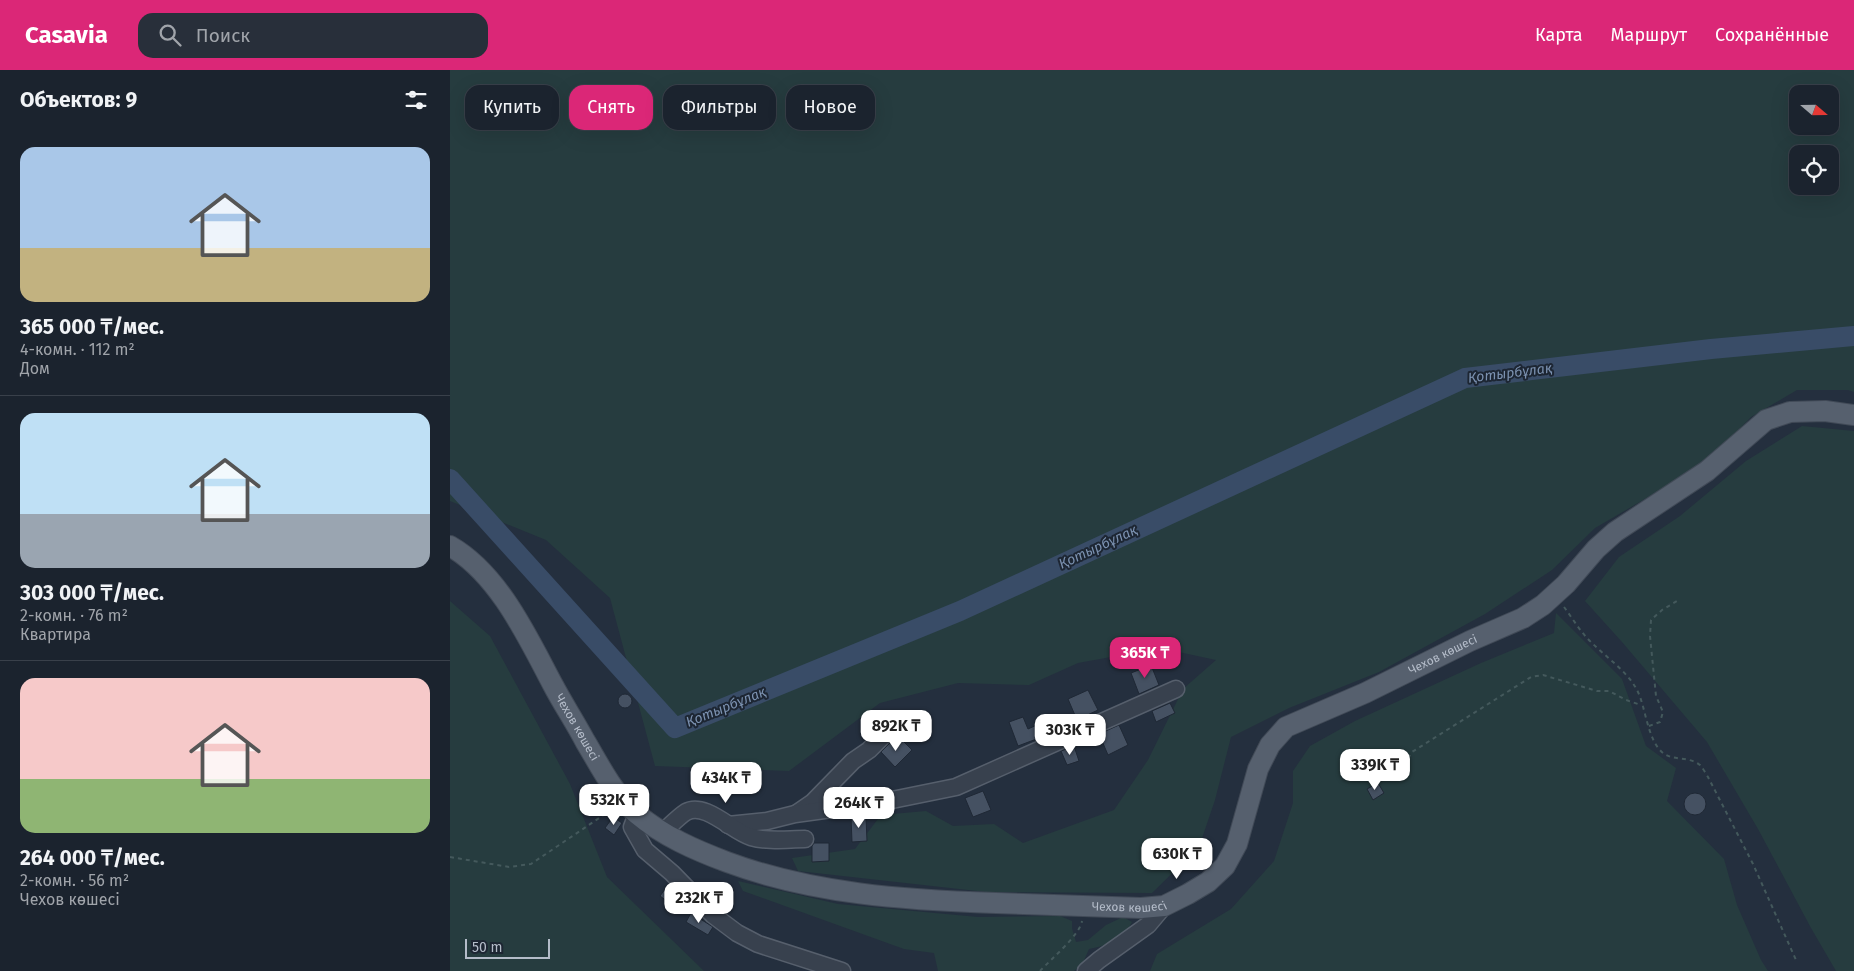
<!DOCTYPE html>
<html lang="ru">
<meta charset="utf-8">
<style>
:root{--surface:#1b232e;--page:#282f3a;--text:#f1f3f6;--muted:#a0a4aa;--line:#39404a;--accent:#db2777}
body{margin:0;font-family:"Fira Sans",sans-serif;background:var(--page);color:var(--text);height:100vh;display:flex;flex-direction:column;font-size:19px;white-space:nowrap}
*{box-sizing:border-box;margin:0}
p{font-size:16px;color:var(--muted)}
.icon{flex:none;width:28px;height:28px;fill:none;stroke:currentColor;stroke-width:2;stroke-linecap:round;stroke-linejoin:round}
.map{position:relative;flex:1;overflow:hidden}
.side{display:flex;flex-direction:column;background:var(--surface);width:450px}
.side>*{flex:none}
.guide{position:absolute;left:15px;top:15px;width:475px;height:45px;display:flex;gap:10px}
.needle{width:32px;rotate:110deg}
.fabs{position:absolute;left:1339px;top:15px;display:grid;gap:10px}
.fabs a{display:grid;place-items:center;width:50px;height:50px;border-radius:10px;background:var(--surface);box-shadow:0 5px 20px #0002,0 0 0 1px var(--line);font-size:25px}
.scale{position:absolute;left:15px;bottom:12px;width:85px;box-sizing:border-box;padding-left:5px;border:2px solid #b4bcc9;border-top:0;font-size:14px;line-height:18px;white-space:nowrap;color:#b4bcc9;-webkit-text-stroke:4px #1d2633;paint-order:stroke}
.price{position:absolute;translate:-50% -42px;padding:0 11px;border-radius:10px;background:#fff;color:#222;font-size:16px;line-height:32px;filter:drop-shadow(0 1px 2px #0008)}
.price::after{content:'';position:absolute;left:50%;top:30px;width:15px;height:11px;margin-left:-8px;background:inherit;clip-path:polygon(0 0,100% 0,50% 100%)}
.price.active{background:var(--accent);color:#fff}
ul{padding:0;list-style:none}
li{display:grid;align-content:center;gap:10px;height:265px;padding:0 20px}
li+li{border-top:1px solid var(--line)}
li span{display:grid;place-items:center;height:155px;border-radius:15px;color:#555}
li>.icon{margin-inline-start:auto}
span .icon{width:90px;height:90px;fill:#fffc;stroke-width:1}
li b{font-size:21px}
h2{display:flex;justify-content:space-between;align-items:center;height:60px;padding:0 20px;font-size:21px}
.chip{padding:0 18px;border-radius:15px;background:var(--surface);box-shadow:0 5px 20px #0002,0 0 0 1px var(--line);font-size:18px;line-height:45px}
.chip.active{background:var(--accent);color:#fff}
header{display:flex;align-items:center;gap:30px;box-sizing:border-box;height:70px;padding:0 25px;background:var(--accent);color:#fff}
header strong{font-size:24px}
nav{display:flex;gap:28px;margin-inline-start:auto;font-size:18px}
.search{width:350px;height:45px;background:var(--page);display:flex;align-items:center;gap:12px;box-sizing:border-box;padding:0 18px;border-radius:15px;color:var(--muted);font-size:19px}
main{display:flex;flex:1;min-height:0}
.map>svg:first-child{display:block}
.green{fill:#263c3f;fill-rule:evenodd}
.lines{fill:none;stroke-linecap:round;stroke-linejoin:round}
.river{stroke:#394c67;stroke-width:20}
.building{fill:#455162;stroke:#1f2835}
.minor-casing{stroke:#565f6c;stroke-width:19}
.major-casing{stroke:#414a57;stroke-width:22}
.path{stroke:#44595c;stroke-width:2;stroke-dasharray:4 4;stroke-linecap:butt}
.minor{stroke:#38414e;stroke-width:16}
.major{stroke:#56606e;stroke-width:20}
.labels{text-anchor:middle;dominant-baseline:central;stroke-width:4;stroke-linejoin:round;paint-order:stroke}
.street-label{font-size:12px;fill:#b4bcc9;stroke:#1d2633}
.water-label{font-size:14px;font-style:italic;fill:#7c92b1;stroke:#1d2633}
</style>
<header>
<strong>Casavia</strong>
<div class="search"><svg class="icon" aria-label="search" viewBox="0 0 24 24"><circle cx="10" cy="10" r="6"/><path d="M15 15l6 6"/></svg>Поиск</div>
<nav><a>Карта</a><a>Маршрут</a><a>Сохранённые</a></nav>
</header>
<main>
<section class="side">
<h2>Объектов: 9<svg class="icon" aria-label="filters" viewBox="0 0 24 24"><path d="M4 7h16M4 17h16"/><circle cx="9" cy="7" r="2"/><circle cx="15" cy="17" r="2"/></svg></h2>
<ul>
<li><span style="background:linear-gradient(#a9c7e8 65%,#c2b280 0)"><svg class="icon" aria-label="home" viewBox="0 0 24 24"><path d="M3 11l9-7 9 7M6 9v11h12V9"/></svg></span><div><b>365 000 ₸/мес.</b><p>4-комн. · 112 m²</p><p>Дом</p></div></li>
<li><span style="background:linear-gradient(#bfe0f5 65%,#9aa5b1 0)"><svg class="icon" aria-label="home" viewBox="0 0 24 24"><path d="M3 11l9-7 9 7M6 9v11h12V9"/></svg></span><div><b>303 000 ₸/мес.</b><p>2-комн. · 76 m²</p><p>Квартира</p></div></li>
<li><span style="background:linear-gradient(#f6c9c9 65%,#8fb573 0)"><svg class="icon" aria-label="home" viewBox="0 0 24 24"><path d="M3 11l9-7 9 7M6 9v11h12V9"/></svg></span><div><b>264 000 ₸/мес.</b><p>2-комн. · 56 m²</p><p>Чехов көшесі</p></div></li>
</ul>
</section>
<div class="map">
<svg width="1404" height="901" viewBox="0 0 1404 901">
<rect width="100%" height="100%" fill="#242f3e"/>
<g class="green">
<path d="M0,0H1404V322L1398,320H1347L1301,347L1273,376L1226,411L1145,458L1102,500L1035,544L929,602L839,638L781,667L765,730L749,777L702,823L536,822L348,801L342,788L405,779L431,745L476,741L503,756L544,754L573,773L664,740L698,690L733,619L766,590L710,578L628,593L579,615L508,613L430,633L339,701L205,696L160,528L96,470L0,431ZM1348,24H1380V56H1348ZM1348,84H1380V116H1348Z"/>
<polygon points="1352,356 1404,361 1404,901 1386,901 1361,858 1308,759 1257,672 1172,572 1135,531 1169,487 1230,446 1296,391"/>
<polygon points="0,531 40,566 120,714 157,807 254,901 0,901"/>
<polygon points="1106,543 1172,609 1196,676 1226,698 1217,731 1274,789 1287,835 1311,890 1318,901 700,901 707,884 781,839 824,791 843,733 843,701 860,676 905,651 1031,593 1104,563"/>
<path d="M288,811L388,834L528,847L610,846L622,851V858L626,872L638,870L656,855L673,847L682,852C672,871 658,875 639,879L632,895L624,901H488L484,883L454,879L293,821Z"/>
</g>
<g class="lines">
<polyline class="river" points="0,409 225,658 510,541 1015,308 1261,279 1404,266"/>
</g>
<g class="building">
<polygon points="701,595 709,615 689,624 681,603"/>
<polygon points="638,620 648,640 627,650 618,629"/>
<circle cx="175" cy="631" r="7"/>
<polygon points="720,633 725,643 706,652 702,641"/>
<polygon points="573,647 578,659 600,649 605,662 568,676 559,652"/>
<polygon points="669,655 678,675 658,685 649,664"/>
<polygon points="450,668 462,680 445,697 431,682 440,673"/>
<polygon points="624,676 629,691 617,695 611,681"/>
<polygon points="928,713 934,723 923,730 917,719"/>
<polygon points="533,721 541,740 523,747 515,728"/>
<circle cx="1245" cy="734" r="11"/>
<polygon points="163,747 172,753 164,765 155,758"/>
<polygon points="401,747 416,747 417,771 402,772"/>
<polygon points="364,773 379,773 379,791 362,792 362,776"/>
<polygon points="218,815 230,825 222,835 210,826"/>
<polygon points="241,843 263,857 258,865 236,852"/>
</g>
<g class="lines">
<g class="minor-casing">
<g id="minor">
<polyline points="347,743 363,732 403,691 419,680 434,665 444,660"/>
<polyline points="187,744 182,757 195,780 222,803 263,845 287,863 308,874 392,901"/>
<polyline points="278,755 317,751 345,744 432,732 506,717 726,619"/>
<path d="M213,762C220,756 228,747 236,742C255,731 283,762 301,767C318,772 338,769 355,769"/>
<polyline points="636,901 649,890 698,855 714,836"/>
</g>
</g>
<g class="major-casing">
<g id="major">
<path id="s1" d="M0,476C49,504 78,568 103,615C113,634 125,652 135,671C150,696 164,725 187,744C213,766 245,780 277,792C363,824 455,830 546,833C594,835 643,836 691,838L714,836L738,824L758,812L775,796L787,774L808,699L820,675L836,657L915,623L1020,571L1073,548L1093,535L1116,514L1146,479L1165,462L1257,401L1316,350L1340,342L1375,341L1404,345"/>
</g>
</g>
<g class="path">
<path d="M1114,537C1123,549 1131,563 1142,573C1157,588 1177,601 1187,620C1196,637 1197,670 1213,683C1223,691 1239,686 1250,695C1253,698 1256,704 1258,707L1303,794L1346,890"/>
<polyline points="1199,656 1210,652 1213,642 1206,626 1200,566 1201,550 1212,540 1227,531"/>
<polyline points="939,701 954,695 962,682 1081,607 1093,605 1147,621 1159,621 1176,630 1191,635"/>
<polyline points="0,787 59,797 81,794 161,740"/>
<path d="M590,901C600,890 630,865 632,851"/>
</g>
<use href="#minor" class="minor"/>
<use href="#major" class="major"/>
</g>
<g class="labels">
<g class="street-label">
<text stroke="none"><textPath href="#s1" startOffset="1274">Чехов көшесі</textPath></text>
<text stroke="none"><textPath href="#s1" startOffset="224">Чехов көшесі</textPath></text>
<text stroke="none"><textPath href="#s1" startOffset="839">Чехов көшесі</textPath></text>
</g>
<g class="water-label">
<text transform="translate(1060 303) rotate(-7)">Қотырбұлақ</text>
<text transform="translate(648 477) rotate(-25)">Қотырбұлақ</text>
<text transform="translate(276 637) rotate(-22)">Қотырбұлақ</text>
</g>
</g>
</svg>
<div class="fabs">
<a><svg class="needle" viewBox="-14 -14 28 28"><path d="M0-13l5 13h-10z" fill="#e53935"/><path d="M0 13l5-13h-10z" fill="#a0a4aa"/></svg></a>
<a><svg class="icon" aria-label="locate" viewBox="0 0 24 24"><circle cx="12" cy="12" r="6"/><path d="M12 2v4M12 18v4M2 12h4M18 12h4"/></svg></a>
</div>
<div class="scale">50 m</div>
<b class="price active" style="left:695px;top:609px">365K ₸</b>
<b class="price" style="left:446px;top:682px">892K ₸</b>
<b class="price" style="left:620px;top:686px">303K ₸</b>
<b class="price" style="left:925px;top:721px">339K ₸</b>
<b class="price" style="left:276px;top:734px">434K ₸</b>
<b class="price" style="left:164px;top:756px">532K ₸</b>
<b class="price" style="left:409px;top:759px">264K ₸</b>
<b class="price" style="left:727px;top:810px">630K ₸</b>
<b class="price" style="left:249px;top:854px">232K ₸</b>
<div class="guide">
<a class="chip">Купить</a>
<a class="chip active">Снять</a>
<a class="chip">Фильтры</a>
<a class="chip">Новое</a>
</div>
</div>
</main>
